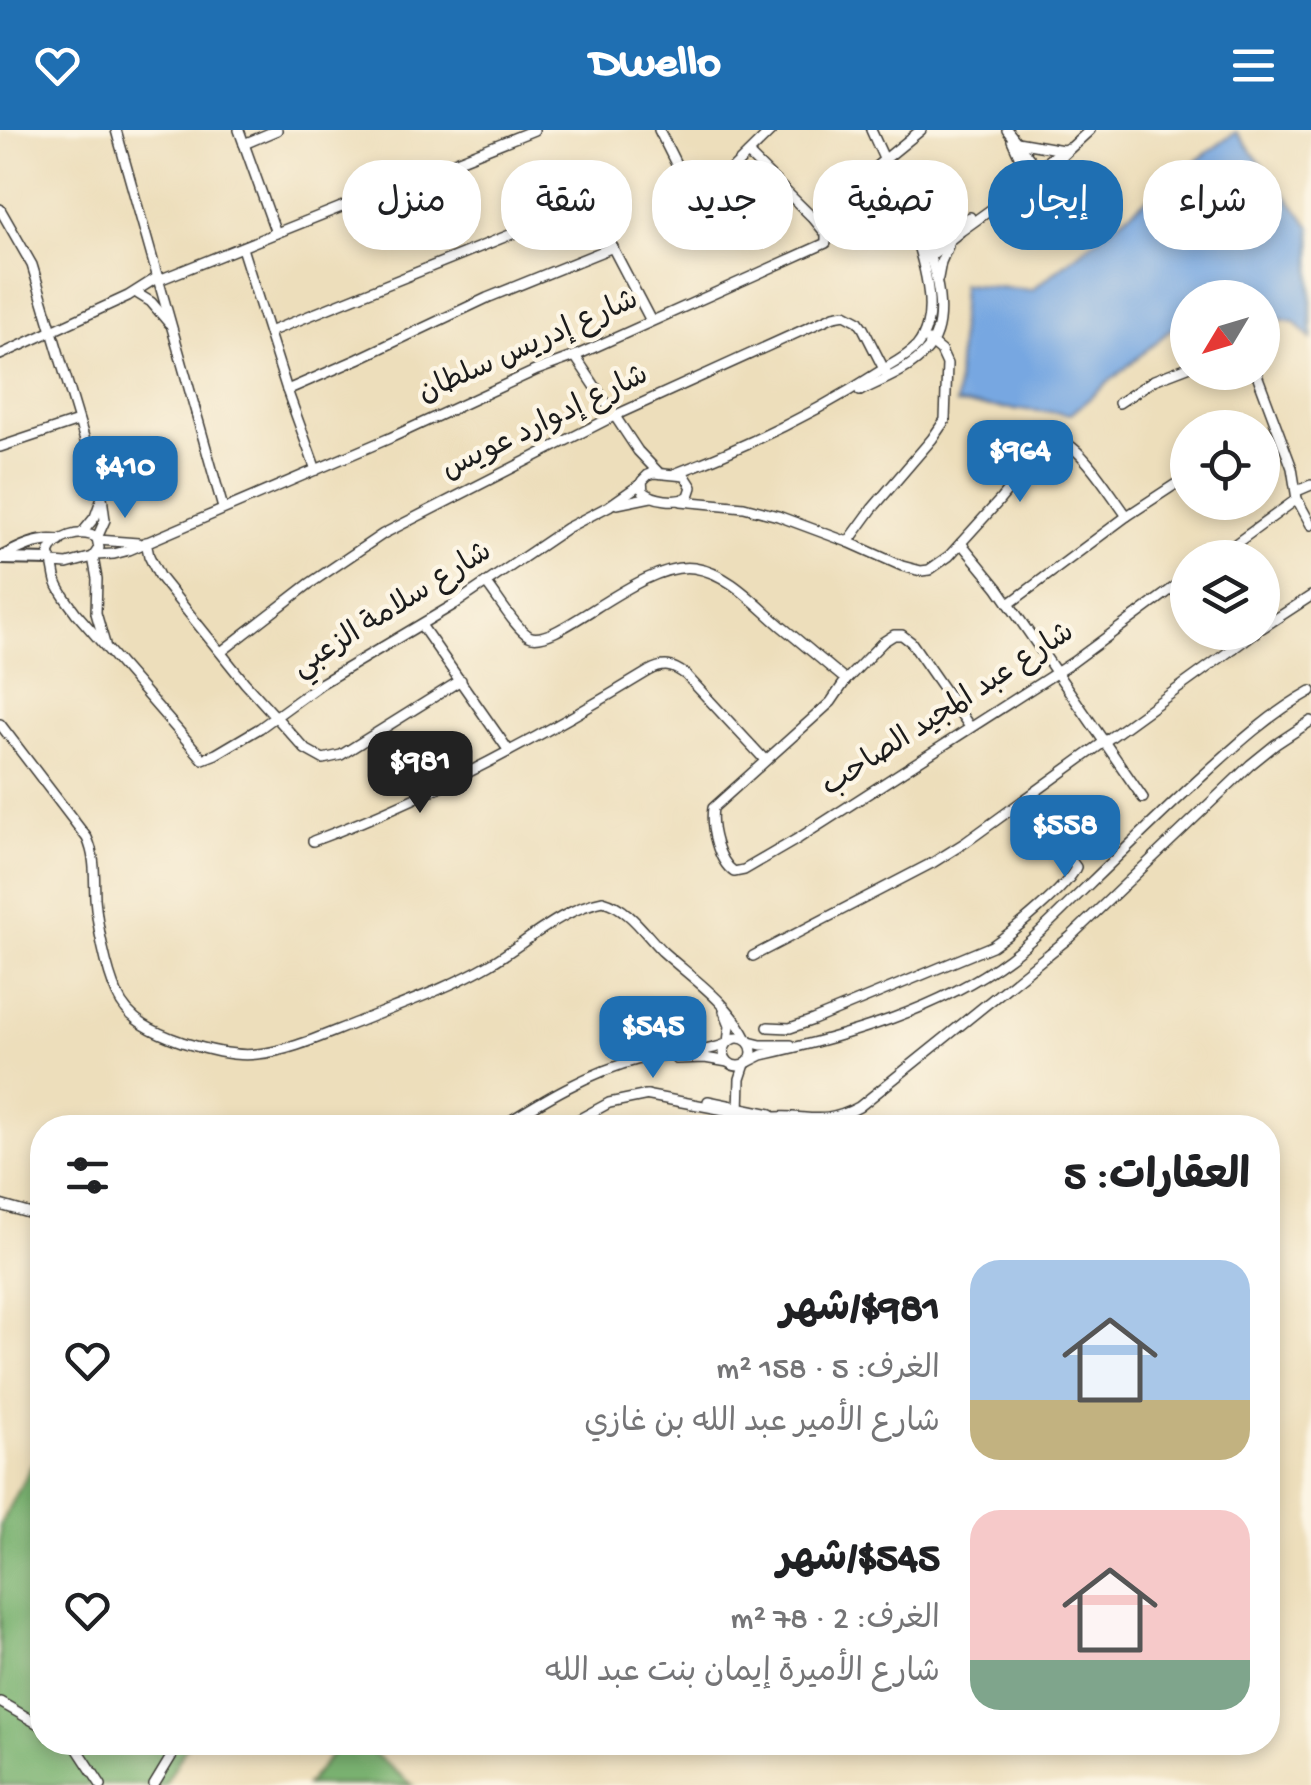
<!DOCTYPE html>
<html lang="ar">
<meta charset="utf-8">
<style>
:root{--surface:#fff;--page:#f6f6f6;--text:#202124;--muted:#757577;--accent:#1f6fb2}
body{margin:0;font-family:"Gochi Hand","Playpen Sans Arabic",sans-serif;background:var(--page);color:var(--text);direction:rtl;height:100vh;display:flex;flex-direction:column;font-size:38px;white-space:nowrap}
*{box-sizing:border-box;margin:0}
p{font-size:32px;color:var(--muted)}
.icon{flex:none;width:55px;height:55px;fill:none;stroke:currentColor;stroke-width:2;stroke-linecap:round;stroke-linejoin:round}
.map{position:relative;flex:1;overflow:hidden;direction:ltr}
.side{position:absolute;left:30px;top:985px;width:1250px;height:640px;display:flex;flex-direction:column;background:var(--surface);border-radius:40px;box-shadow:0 5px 15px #0003;direction:rtl}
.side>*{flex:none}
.banner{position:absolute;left:30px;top:30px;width:1252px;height:90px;direction:rtl;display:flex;gap:20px}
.needle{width:65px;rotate:232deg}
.tools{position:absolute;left:1170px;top:150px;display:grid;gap:20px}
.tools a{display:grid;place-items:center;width:110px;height:110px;border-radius:50%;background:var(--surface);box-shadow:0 5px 15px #0003;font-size:50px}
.price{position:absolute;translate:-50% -85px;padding:0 22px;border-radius:20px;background:var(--accent);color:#fff;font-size:32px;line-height:65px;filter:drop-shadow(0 2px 5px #0008)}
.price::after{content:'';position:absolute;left:50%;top:60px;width:30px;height:22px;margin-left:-15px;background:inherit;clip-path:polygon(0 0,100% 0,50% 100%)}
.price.selected{background:#222;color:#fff}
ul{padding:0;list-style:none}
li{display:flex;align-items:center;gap:30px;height:250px;padding:0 30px}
li span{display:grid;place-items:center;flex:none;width:280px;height:200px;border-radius:30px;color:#555}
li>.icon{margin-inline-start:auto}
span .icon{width:120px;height:120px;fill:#fffc;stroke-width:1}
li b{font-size:42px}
h2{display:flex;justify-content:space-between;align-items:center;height:120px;padding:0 30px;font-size:42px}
.chip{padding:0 35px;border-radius:40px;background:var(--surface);box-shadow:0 5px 15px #0003;font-size:35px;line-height:90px}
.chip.selected{background:var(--accent);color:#fff}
header{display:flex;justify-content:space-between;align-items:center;height:130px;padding:0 30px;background:var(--accent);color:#fff;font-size:45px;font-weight:700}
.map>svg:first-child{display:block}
.forest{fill:#7ab271;stroke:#4b6746;stroke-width:2.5}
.water{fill:#77a7e1;stroke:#4a627e;stroke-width:2.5}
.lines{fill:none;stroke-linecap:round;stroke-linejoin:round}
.minor-casing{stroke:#3b3934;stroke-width:12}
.tertiary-casing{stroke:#3b3934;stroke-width:14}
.minor{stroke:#fff;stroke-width:9}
.tertiary{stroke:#fff;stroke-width:10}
.labels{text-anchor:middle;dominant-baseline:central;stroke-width:9;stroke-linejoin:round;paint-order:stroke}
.street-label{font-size:30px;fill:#1c1c1c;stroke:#fcf5e5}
</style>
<header><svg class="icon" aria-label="menu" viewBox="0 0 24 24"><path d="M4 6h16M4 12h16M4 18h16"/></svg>Dwello<svg class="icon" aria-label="heart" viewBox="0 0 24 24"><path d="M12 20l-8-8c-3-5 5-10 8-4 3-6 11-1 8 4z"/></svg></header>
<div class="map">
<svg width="1311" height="1655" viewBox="0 0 1311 1655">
<rect width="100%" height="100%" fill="#fcf5e5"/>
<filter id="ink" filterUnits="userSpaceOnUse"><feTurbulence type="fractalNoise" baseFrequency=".01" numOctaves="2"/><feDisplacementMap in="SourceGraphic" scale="20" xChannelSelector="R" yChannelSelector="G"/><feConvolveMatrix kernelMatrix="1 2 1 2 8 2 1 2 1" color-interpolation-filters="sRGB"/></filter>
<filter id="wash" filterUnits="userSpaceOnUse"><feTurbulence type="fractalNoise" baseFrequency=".0048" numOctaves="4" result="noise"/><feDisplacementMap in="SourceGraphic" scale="40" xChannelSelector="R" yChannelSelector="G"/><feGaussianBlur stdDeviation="2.25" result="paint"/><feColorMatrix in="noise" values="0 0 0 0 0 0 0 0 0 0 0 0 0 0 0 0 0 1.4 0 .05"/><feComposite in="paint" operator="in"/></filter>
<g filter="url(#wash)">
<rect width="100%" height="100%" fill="#eddebb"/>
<g class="forest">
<polygon points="42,1328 42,1612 188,1613 165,1655 0,1655 0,1396 35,1329"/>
<polygon points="341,1613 361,1613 413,1655 306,1655"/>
</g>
<polygon class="water" points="1236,2 1311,97 1311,209 1295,192 1263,187 1262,168 1188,168 1187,186 1071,284 956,274 962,154 1032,160 1185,39"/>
</g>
<g filter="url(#ink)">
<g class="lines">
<g class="minor-casing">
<g id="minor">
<polyline points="116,0 223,378"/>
<polyline points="239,0 276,103"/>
<path d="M659,0L684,50C693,63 704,64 716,55L772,0"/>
<polyline points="1007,0 1039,41"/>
<polyline points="1012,10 1028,46"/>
<polyline points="1017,12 1063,20"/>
<polyline points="244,14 277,0"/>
<polyline points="573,42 651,191"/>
<polyline points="1003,64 1058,23 1068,18"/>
<polyline points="0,79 32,135 102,367 105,390 97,408"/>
<polyline points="813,88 921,0"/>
<polyline points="242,118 287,260 316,340"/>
<polyline points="926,119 970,87"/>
<polyline points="928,128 961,101 1050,37 1090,0"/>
<polyline points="938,148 941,132 948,116"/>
<polyline points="159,150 534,0"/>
<polyline points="138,164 151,172 169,193"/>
<polyline points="269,202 522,100 587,71"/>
<polyline points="0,225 128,166 158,147"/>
<polyline points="575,226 638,321 659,343"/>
<polyline points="1256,242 1292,338 1297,369 1311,395"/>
<polyline points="287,260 358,229 487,168 613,117"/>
<path d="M860,261C883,250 910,240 927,220C954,189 932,118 911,88"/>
<polyline points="1119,273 1154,250 1188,237"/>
<polyline points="0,317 78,291"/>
<path d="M654,343L685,346L692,357L689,366C678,374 652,370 643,361L642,351L648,345Z"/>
<path d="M674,344C745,317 816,283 879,242C892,234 907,227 917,216C922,210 925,203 927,195C940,147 892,46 871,0"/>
<polyline points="1297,361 1311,355"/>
<path d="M681,371L744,377L778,386L848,412L902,436L921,441L929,440L949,426L999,371L1044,316L1054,308C1081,313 1110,364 1127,386"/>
<polyline points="617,374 651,367"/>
<polyline points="82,403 95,387 101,370"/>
<polyline points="98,410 138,413"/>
<polyline points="146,412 149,426 159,446 245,553 305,619 323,629 341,625 461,550"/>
<polyline points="848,412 872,379 932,309 945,290 947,234 941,221 929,211"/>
<polyline points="961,413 998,458 1143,668"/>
<polyline points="96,425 114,424 129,420 390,308 537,240 575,226 826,113 826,104 813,88 748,24"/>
<polyline points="93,427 97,449 96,483 105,514"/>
<polyline points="1216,428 1297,369"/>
<path d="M54,433L67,434L93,427L99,418L97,408C82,398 54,407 49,424C54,434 53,440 56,451C60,463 69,473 76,483L203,629L216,624L260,598L322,553L455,474L567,398L609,376L642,353"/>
<path d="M486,453C497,466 515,498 529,506C555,520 641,430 694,438C729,443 755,474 781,496C803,514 824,532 846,550"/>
<polyline points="1009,474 1127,386 1188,346"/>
<polyline points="421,495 509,621"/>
<polyline points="1262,498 1311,466"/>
<polyline points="1223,502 1234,518"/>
<polyline points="221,522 309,454 383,404 616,285 834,186 845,184 858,191 863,198 888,247"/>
<path d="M0,594L87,708C96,728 94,746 95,768C97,794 106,840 117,864C128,891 156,903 182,912C205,919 233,927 257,924C291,921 326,904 358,892C402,874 449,858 490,834C526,813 561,779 603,771C629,778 644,803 662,821C693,849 729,872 748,911"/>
<path d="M970,597L911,512L902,505H894L883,512L846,550L831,572L713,678C710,697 718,731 734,742L744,740L799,708L1073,532L1188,447"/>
<path d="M313,711C431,667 543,606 649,541C664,533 673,535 686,545L765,630"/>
<polyline points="753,826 934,732 966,712 1256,502"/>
<polyline points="724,881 730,896 728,912"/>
<path d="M768,897L790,898L813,890L992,816C1011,803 1069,756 1076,737L1026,671"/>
<circle cx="738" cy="922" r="14"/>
<polyline points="749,912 761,915 791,915"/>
<polyline points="676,929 705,928 728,932"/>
<path d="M748,932L762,925C844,907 941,879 1009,828C1035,809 1058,784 1082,761C1120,724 1158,687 1197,651C1233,618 1268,585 1311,561"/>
<path d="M645,965L767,988C804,982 819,999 859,977L1070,807L1250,635L1276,614L1311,591"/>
<polyline points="708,971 771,984"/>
<polyline points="739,981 740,949 745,934"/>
<path d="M499,998C543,970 589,942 640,929C669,922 698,925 726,914"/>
<polyline points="563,998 609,973 648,965"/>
<polyline points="0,1075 42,1087"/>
<polyline points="0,1572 42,1596"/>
<polyline points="73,1612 101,1655"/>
<polyline points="154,1655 180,1612"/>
</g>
</g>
<g class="tertiary-casing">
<g id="tertiary">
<path d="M0,428C19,418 37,408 59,411"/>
<polyline points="1,429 51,430"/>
</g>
</g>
<use href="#minor" class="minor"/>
<use href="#tertiary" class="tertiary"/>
</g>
</g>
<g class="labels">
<g class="street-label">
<text transform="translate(529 218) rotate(-24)">شارع إدريس سلطان</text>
<text transform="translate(546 294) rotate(-26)">شارع إدوارد عويس</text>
<text transform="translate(393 481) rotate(-32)">شارع سلامة الزعبي</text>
<text transform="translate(949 581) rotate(-33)">شارع عبد المجيد الصاحب</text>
</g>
</g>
</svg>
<div class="tools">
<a><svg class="needle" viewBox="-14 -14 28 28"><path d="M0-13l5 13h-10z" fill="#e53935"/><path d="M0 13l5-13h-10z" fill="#757577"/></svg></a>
<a><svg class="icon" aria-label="locate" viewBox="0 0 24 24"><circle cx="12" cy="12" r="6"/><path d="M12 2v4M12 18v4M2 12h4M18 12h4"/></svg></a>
<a><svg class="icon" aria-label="layers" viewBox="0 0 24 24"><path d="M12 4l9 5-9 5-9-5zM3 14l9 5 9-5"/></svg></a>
</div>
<b class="price" style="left:1020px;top:375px">$964</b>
<b class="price" style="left:125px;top:391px">$410</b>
<b class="price selected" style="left:420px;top:686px">$981</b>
<b class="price" style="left:1065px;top:750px">$558</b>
<b class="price" style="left:653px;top:951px">$545</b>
<div class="banner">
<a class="chip">شراء</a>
<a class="chip selected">إيجار</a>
<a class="chip">تصفية</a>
<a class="chip">جديد</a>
<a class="chip">شقة</a>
<a class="chip">منزل</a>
</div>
<section class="side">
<h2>العقارات: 5<svg class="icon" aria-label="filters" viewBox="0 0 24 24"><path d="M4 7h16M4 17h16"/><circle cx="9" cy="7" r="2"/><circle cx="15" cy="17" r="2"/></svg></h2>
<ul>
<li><span style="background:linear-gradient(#a9c7e8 70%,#c2b280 0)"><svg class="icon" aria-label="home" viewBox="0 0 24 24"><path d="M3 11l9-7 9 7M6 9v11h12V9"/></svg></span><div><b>$981/شهر</b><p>الغرف: 5 · 158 m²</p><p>شارع الأمير عبد الله بن غازي</p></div><svg class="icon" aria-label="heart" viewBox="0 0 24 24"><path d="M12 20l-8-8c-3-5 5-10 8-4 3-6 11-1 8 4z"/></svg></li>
<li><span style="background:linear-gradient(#f6c9c9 75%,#7fa58c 0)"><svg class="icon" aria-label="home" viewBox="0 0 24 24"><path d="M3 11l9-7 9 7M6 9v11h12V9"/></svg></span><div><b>$545/شهر</b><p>الغرف: 2 · 78 m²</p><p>شارع الأميرة إيمان بنت عبد الله</p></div><svg class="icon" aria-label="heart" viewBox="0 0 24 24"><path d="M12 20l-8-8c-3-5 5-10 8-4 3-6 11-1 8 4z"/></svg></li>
</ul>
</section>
</div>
